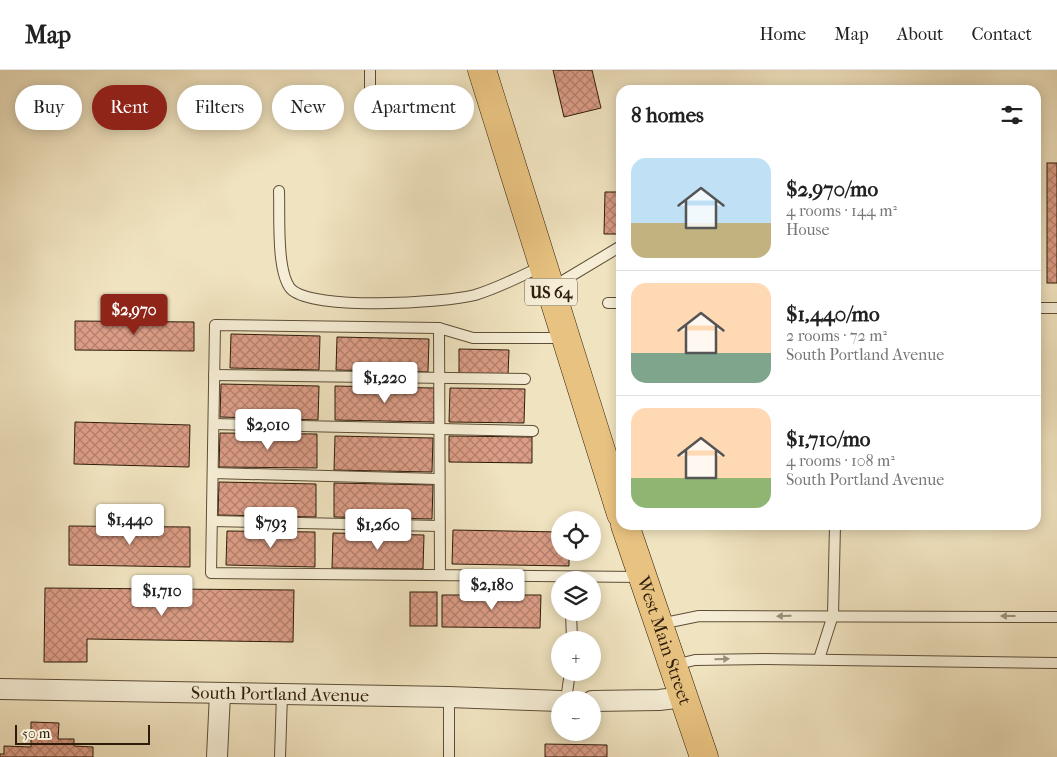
<!DOCTYPE html>
<meta charset="utf-8">
<style>
:root{--surface:#fff;--page:#f6f6f6;--text:#222;--muted:#767676;--line:#e0e0e0;--accent:#8f2418}
body{margin:0;font-family:"IM FELL French Canon",serif;background:var(--page);color:var(--text);height:100vh;display:flex;flex-direction:column;font-size:19px;white-space:nowrap}
*{box-sizing:border-box;margin:0}
p{font-size:16px;color:var(--muted)}
.icon{flex:none;width:28px;height:28px;fill:none;stroke:currentColor;stroke-width:2;stroke-linecap:round;stroke-linejoin:round}
.map{position:relative;flex:1;overflow:hidden}
.side{position:absolute;left:616px;top:15px;width:425px;height:445px;display:flex;flex-direction:column;background:var(--surface);border-radius:15px;box-shadow:0 2px 12px #0003}
.side>*{flex:none}
.hud{position:absolute;left:15px;top:15px;width:475px;height:45px;display:flex;gap:10px}
.tools{position:absolute;left:551px;top:441px;display:grid;gap:10px}
.tools a{display:grid;place-items:center;width:50px;height:50px;border-radius:50%;background:var(--surface);box-shadow:0 2px 12px #0003;font-size:25px}
.scale{position:absolute;left:15px;bottom:12px;width:135px;box-sizing:border-box;padding-left:5px;border:2px solid #2d1c0a;border-top:0;font-size:14px;line-height:18px;white-space:nowrap;color:#2d1c0a;-webkit-text-stroke:4px #f5edd5;paint-order:stroke}
.price{position:absolute;translate:-50% -42px;padding:0 11px;border-radius:5px;background:#fff;color:#222;font-size:16px;line-height:32px;filter:drop-shadow(0 1px 2px #0008)}
.price::after{content:'';position:absolute;left:50%;top:30px;width:15px;height:11px;margin-left:-8px;background:inherit;clip-path:polygon(0 0,100% 0,50% 100%)}
.price.current{background:var(--accent);color:#fff}
ul{padding:0;list-style:none}
li{display:flex;align-items:center;gap:15px;height:125px;padding:0 15px}
li+li{border-top:1px solid var(--line)}
li span{display:grid;place-items:center;flex:none;width:140px;height:100px;border-radius:15px;color:#555}
li>.icon{margin-inline-start:auto}
span .icon{width:60px;height:60px;fill:#fffc;stroke-width:1}
li b{font-size:21px}
h2{display:flex;justify-content:space-between;align-items:center;height:60px;padding:0 15px;font-size:21px}
.pill{padding:0 18px;border-radius:22px;background:var(--surface);box-shadow:0 2px 12px #0003;font-size:18px;line-height:45px}
.pill.current{background:var(--accent);color:#fff}
header{display:flex;align-items:center;gap:30px;box-sizing:border-box;height:70px;padding:0 25px;background:var(--surface);border-bottom:1px solid var(--line)}
header strong{font-size:24px}
nav{display:flex;gap:28px;margin-inline-start:auto;font-size:18px}
.map>svg:first-child{display:block}
.building{fill:url(#building-cross-hatch);stroke:#2d1c0a}
.lines{fill:none;stroke-linecap:round;stroke-linejoin:round}
.lane-casing{stroke:#5e4e37;stroke-width:12}
.street-casing{stroke:#5e4e37;stroke-width:22}
.primary-casing{stroke:#2d1c0a;stroke-width:29}
.lane{stroke:#f5edd5;stroke-width:10}
.street{stroke:#f5edd5;stroke-width:20}
.primary{stroke:#e8c280;stroke-width:28}
.oneway{fill:#9b8f7a}
.labels{text-anchor:middle;dominant-baseline:central;stroke-width:4;stroke-linejoin:round;paint-order:stroke}
.shield{fill:#f5edd5;stroke:#695b47;stroke-width:1}
.shield-label{font-size:16px;font-weight:bold;fill:#2d1c0a}
.street-label{font-size:18px;fill:#2d1c0a;stroke:#f5edd5}
</style>
<header>
<strong>Map</strong>
<nav><a>Home</a><a>Map</a><a>About</a><a>Contact</a></nav>
</header>
<div class="map">
<svg width="1057" height="687" viewBox="0 0 1057 687">
<defs>
<pattern id="building-cross-hatch" width="8" height="8" patternUnits="userSpaceOnUse" patternTransform="scale(1.25)"><rect width="8" height="8" fill="#dc9d86"/><path d="M0 0l8 8M0 8l8-8" fill="none" stroke="#b37f6c"/></pattern>
</defs>
<rect width="100%" height="100%" fill="#f0e3bf"/>
<filter id="stains"><feTurbulence type="fractalNoise" baseFrequency=".004" numOctaves="4"/><feColorMatrix values="0 0 0 0 .2 0 0 0 0 .09 0 0 0 0 .02 0 0 0 .5 -.17"/></filter>
<radialGradient id="worn" r=".72"><stop offset=".6" stop-color="#630" stop-opacity="0"/><stop offset="1" stop-color="#630" stop-opacity=".3"/></radialGradient>
<g class="building">
<polygon points="553,0 592,0 601,38 564,47"/>
<rect x="1047" y="93" width="10" height="120"/>
<polygon points="605,122 621,122 621,164 604,164"/>
<polygon points="75,251 194,252 194,281 75,280"/>
<polygon points="231,264 320,266 319,300 230,298"/>
<polygon points="337,267 429,269 428,302 336,300"/>
<polygon points="459,279 509,280 508,305 459,304"/>
<polygon points="221,314 319,316 318,350 220,347"/>
<polygon points="335,316 434,318 434,352 335,350"/>
<polygon points="450,318 525,319 524,353 449,352"/>
<polygon points="75,352 190,355 189,397 74,394"/>
<polygon points="220,363 317,364 317,398 219,397"/>
<polygon points="335,366 433,368 432,402 334,400"/>
<polygon points="449,366 532,367 532,393 449,392"/>
<polygon points="219,412 316,414 316,447 218,445"/>
<polygon points="334,413 433,415 432,449 334,447"/>
<polygon points="69,456 190,457 190,497 69,495"/>
<polygon points="453,460 560,462 560,482 569,482 569,496 452,494"/>
<polygon points="227,461 315,462 315,497 226,495"/>
<polygon points="333,463 424,465 423,499 332,498"/>
<polygon points="45,518 294,520 293,572 87,569 87,592 44,592"/>
<rect x="410" y="522" width="27" height="34"/>
<polygon points="442,525 541,525 540,558 442,557"/>
<polygon points="31,652 59,653 58,669 74,669 74,676 93,677 93,687 0,687 0,684 4,684 4,676 31,677"/>
<polygon points="545,674 607,675 607,687 545,687"/>
</g>
<g class="lines">
<g class="lane-casing">
<g id="lane">
<polyline points="370,0 370,45"/>
<path d="M279,121C280,144 276,202 291,219C313,241 444,233 475,225C498,218 520,207 542,196"/>
<polyline points="551,218 621,176"/>
<polyline points="608,233 621,233"/>
<polyline points="1036,238 1057,238"/>
<polyline points="439,258 440,505"/>
<polyline points="565,268 473,268 439,258 215,255 211,503 641,507"/>
<polyline points="214,305 525,309"/>
<polyline points="214,354 533,361"/>
<polyline points="213,403 439,409"/>
<polyline points="212,451 439,456"/>
<polyline points="571,542 572,570"/>
<polyline points="660,554 699,546 1057,547"/>
<polyline points="819,589 833,545 835,455"/>
<polyline points="674,595 695,590 764,589 1057,593"/>
<polyline points="449,627 449,687"/>
<polyline points="566,630 570,602"/>
<polyline points="280,687 282,624"/>
</g>
</g>
<g class="street-casing">
<g id="street">
<path id="s1" d="M0,619L449,627L560,631"/>
<polyline points="592,631 659,630 684,627"/>
<polyline points="217,687 220,623"/>
</g>
</g>
<g class="primary-casing">
<g id="primary">
<polyline points="482,0 621,444"/>
<path id="s2" d="M625,455L704,687"/>
</g>
</g>
<use href="#lane" class="lane"/>
<use href="#street" class="street"/>
<use href="#primary" class="primary"/>
</g>
<defs><path id="oneway-solid" d="M-6-.8H1V-3.2L6.5 0L1 3.2V.8H-6Z" transform="scale(1.25)"/></defs>
<g class="oneway">
<use href="#oneway-solid" transform="translate(784 546) rotate(179)"/>
<use href="#oneway-solid" transform="translate(1008 546) rotate(-180)"/>
<use href="#oneway-solid" transform="translate(722 589) rotate(-1)"/>
</g>
<g class="labels">
<rect class="shield" x="525" y="208.5" width="52" height="27" rx="4"/>
<g class="shield-label">
<text x="551" y="222">US 64</text>
</g>
<g class="street-label">
<text stroke="none"><textPath href="#s2" startOffset="122">West Main Street</textPath></text>
<text stroke="none"><textPath href="#s1" startOffset="280">South Portland Avenue</textPath></text>
</g>
</g>
<rect width="100%" height="100%" filter="url(#stains)"/>
<rect width="100%" height="100%" fill="url(#worn)"/>
</svg>
<div class="tools">
<a><svg class="icon" aria-label="locate" viewBox="0 0 24 24"><circle cx="12" cy="12" r="6"/><path d="M12 2v4M12 18v4M2 12h4M18 12h4"/></svg></a>
<a><svg class="icon" aria-label="layers" viewBox="0 0 24 24"><path d="M12 4l9 5-9 5-9-5zM3 14l9 5 9-5"/></svg></a>
<a>+</a>
<a>−</a>
</div>
<div class="scale">50 m</div>
<b class="price current" style="left:134px;top:266px">$2,970</b>
<b class="price" style="left:385px;top:334px">$1,220</b>
<b class="price" style="left:268px;top:381px">$2,010</b>
<b class="price" style="left:130px;top:476px">$1,440</b>
<b class="price" style="left:271px;top:479px">$793</b>
<b class="price" style="left:378px;top:481px">$1,260</b>
<b class="price" style="left:492px;top:541px">$2,180</b>
<b class="price" style="left:162px;top:547px">$1,710</b>
<div class="hud">
<a class="pill">Buy</a>
<a class="pill current">Rent</a>
<a class="pill">Filters</a>
<a class="pill">New</a>
<a class="pill">Apartment</a>
</div>
<section class="side">
<h2>8 homes<svg class="icon" aria-label="filters" viewBox="0 0 24 24"><path d="M4 7h16M4 17h16"/><circle cx="9" cy="7" r="2"/><circle cx="15" cy="17" r="2"/></svg></h2>
<ul>
<li><span style="background:linear-gradient(#bfe0f5 65%,#c2b280 0)"><svg class="icon" aria-label="home" viewBox="0 0 24 24"><path d="M3 11l9-7 9 7M6 9v11h12V9"/></svg></span><div><b>$2,970/mo</b><p>4 rooms · 144 m²</p><p>House</p></div></li>
<li><span style="background:linear-gradient(#ffd9b3 70%,#7fa58c 0)"><svg class="icon" aria-label="home" viewBox="0 0 24 24"><path d="M3 11l9-7 9 7M6 9v11h12V9"/></svg></span><div><b>$1,440/mo</b><p>2 rooms · 72 m²</p><p>South Portland Avenue</p></div></li>
<li><span style="background:linear-gradient(#ffd9b3 70%,#8fb573 0)"><svg class="icon" aria-label="home" viewBox="0 0 24 24"><path d="M3 11l9-7 9 7M6 9v11h12V9"/></svg></span><div><b>$1,710/mo</b><p>4 rooms · 108 m²</p><p>South Portland Avenue</p></div></li>
</ul>
</section>
</div>
